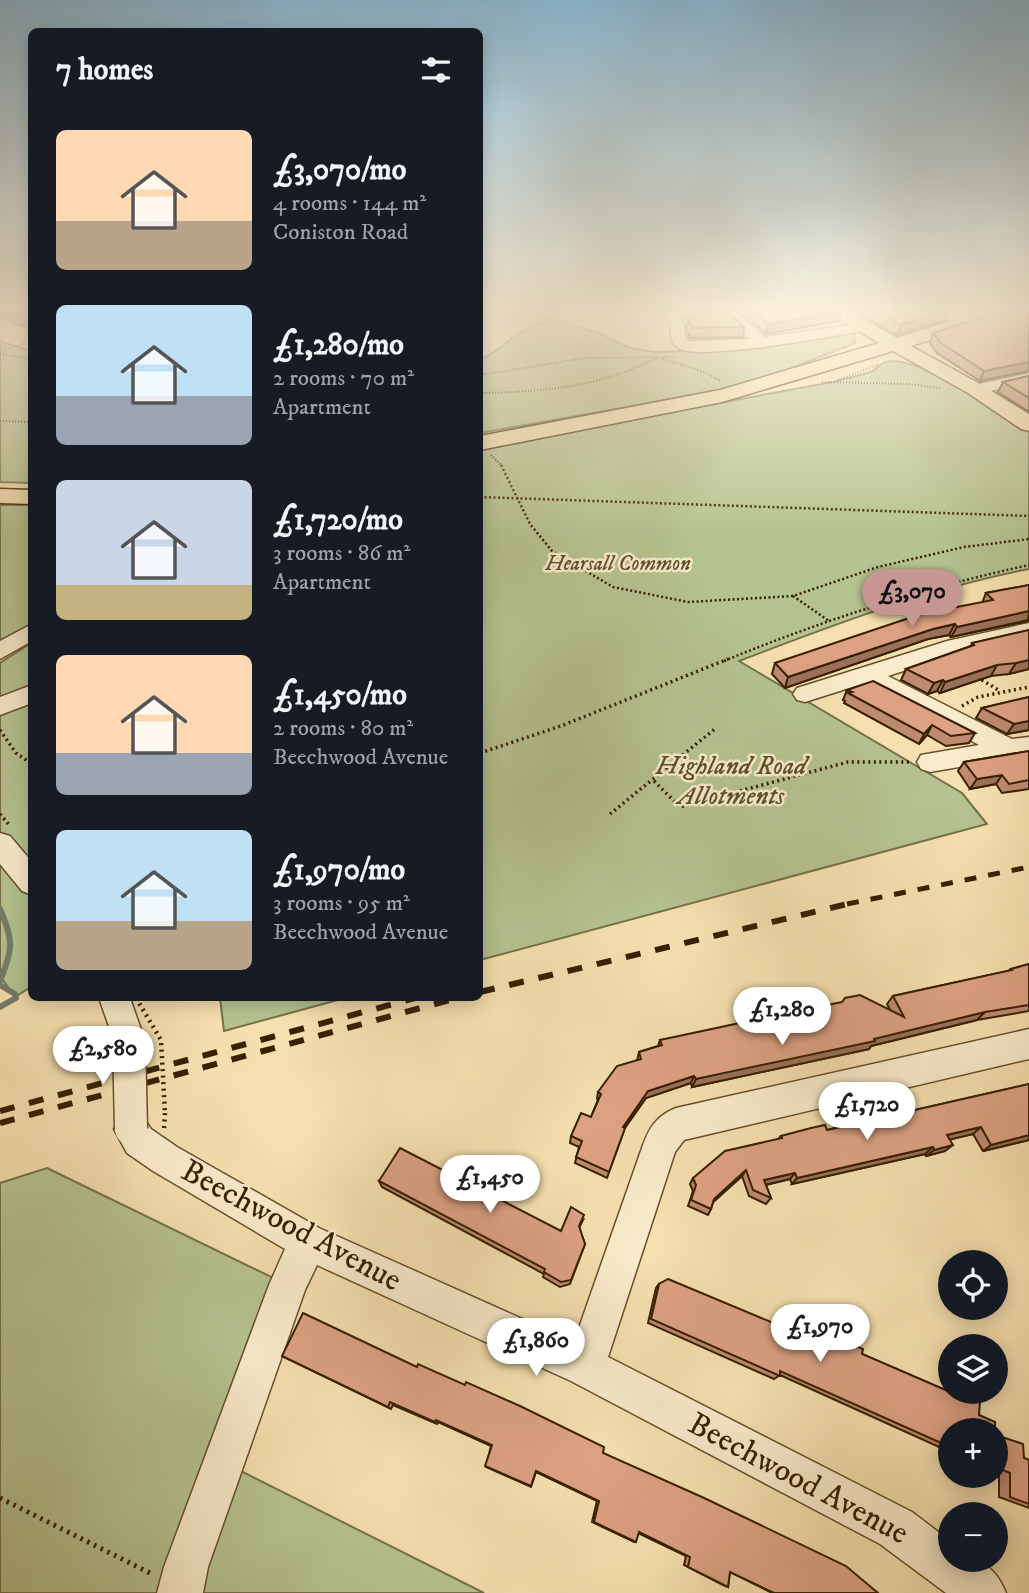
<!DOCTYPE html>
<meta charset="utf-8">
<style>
:root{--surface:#171b24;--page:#20242c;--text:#f1f3f6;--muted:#9ea1a6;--accent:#c59692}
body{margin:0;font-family:"IM FELL DW Pica",serif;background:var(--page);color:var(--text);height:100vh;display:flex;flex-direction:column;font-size:26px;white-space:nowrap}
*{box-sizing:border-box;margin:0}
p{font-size:23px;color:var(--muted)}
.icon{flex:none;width:38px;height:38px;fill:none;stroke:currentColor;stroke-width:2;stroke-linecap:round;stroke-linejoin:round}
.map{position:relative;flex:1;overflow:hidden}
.drawer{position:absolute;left:28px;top:28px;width:455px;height:973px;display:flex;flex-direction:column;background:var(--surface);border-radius:10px;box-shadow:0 4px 18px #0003}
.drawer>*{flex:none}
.fabs{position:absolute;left:938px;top:1250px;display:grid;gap:14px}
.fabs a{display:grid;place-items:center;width:70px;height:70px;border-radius:50%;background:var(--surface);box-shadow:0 4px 18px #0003;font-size:35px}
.price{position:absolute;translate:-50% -60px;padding:0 16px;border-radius:24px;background:#fff;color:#222;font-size:23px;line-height:46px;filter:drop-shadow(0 2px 4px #0008)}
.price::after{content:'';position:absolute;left:50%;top:42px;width:21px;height:16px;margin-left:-10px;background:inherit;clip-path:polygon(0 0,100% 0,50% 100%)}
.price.selected{background:var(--accent);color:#111}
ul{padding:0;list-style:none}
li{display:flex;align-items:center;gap:21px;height:175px;padding:0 28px}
li span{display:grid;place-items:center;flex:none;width:196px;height:140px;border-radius:10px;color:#555}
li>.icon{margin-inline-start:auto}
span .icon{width:84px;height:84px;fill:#fffc;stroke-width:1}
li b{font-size:30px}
h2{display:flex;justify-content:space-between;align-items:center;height:84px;padding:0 28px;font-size:30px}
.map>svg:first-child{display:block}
.green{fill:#b5c390;stroke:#767148;stroke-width:2}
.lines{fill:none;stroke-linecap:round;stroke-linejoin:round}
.stream{stroke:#757d6a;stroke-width:6}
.minor-casing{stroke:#674f2c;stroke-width:3}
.major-casing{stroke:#371f00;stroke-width:3}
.path-far4{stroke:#371f00;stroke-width:2;stroke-dasharray:1 2;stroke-linecap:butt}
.path-far3{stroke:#371f00;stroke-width:2.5;stroke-dasharray:2 2.5;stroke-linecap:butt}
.path-far2{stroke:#371f00;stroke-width:3.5;stroke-dasharray:2 3.5;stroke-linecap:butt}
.path-far1{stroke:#371f00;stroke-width:4.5;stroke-dasharray:2 4.5;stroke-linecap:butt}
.path{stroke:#371f00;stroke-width:5;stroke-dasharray:2.5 5;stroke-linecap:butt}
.minor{fill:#f9ebcb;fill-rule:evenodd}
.major{fill:#f6e0af;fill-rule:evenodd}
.rail-far1{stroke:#371f00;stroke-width:5;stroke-dasharray:12 12;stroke-linecap:butt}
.rail{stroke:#371f00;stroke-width:6;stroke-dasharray:15 15;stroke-linecap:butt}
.minor-bridge-casing{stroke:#674f2c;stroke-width:35;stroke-linecap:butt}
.path-bridge{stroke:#371f00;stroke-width:4.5;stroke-dasharray:2 4.5;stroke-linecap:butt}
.minor-bridge{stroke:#f9ebcb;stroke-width:32}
.wall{fill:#be8b71;stroke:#371f00;stroke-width:2}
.shaded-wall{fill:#9b715c;stroke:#371f00;stroke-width:2}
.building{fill:#dda283;stroke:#371f00;stroke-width:2}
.labels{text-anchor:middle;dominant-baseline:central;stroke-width:5;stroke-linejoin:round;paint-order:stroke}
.far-park-label{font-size:21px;font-style:italic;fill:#5d502b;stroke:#f9ebcb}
.park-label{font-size:26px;font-style:italic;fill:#5d502b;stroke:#f9ebcb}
.near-street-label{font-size:32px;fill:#371f00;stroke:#f9ebcb}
</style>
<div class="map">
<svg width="1029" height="1593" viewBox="0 0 1029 1593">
<rect width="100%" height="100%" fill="#f6e0af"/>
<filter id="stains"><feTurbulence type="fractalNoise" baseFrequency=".00286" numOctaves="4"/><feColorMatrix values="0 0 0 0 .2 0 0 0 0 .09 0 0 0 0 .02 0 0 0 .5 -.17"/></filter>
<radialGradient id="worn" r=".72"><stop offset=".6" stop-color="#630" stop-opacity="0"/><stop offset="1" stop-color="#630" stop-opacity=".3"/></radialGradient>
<g class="green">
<polygon points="551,318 601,334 630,348 654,352 759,349 846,333 854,334 855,343 774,375 718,391 480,433 480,360 494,352 521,332"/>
<polygon points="0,341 31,351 31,483 0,482"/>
<path d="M894,361C929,363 998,410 1029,430V569C930,588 833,625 739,661L962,793L987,824L480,960V447L833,382L871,372L885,362Z"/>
<polygon points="0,505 32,505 31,625 0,644"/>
<polygon points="31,643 31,987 15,997 0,976 0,663"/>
<polygon points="220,998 345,998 224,1031"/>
<polygon points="47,1168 294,1288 233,1467 484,1593 0,1593 0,1183"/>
</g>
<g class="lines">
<g class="stream">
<path d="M0,909C14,941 13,949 0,981"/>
<polyline points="0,985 15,994 16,998 0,1007"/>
</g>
<g class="minor-casing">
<g id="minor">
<polygon points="541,312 556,312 556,313 549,317"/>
<path d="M661,312H676C686,321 681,333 689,341L749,339L720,312H736L765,337L858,324L865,328L858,332C827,337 702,360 680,349C667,342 673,330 668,320C666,317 663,315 661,312Z"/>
<polygon points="937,312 956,312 973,323 971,326 961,326"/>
<polygon points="1029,373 1029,383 975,394 967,389 969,386"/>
<polygon points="1029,623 1029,637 959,653 888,676 1012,739 1029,737 1029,755 930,772 921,769 917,762 921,755 979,745 865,683 805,702 797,700 793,694 797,688 947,641"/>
<polygon points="32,624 32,641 0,659 0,641"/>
<polygon points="32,685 32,703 0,715 0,697"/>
<polygon points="0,833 10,836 32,862 32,895 22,891 0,864"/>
<polygon points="99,998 130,998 145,1041 140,1052 129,1056 118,1052"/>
<path d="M1029,1029V1059L684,1140L675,1152L608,1357L912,1512L950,1541V1559C980,1559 994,1564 1006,1593H946L880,1544L571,1381L317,1265L305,1290L208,1567L203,1593H157L164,1567L269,1285L285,1249L153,1171L127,1153L114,1129L119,1117L131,1112L143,1117L151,1129L177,1147L321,1229L574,1342L643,1145C650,1126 657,1116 676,1108Z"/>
</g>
</g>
<g class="major-casing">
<g id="major">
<polygon points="828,312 851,312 897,338 978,312 1007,312 1004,316 911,346 982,385 1029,414 1029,431 1021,429 968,393 893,351 722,402 480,450 480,436 720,390 879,343"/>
<polygon points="0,489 32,490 32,504 0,503"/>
</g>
</g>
<g class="path-far4">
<polyline points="0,352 32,340"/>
<polyline points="0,354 32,359"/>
<polyline points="663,359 704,372 721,381"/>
<polyline points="480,375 585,358 675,357"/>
<polyline points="838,380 880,364"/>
<polyline points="822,382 909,384 940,388"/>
<path d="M480,393C542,392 601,387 656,358"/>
<polyline points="0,421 32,422"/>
<polyline points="491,455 503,467"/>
</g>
<g class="path-far3">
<polyline points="501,465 530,524 552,551 613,587 688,602 793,596 878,567 964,547 1029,539"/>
<polyline points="29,484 32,472"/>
<polyline points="480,497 1029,516"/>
<polyline points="793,596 829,621"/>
<path d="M724,661C823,620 924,588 1029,565"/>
</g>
<g class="path-far2">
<polyline points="977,677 1000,691"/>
<polyline points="962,706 978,697 1029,687"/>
<polyline points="0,730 16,753 32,764"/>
<polyline points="480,753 561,726 728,659"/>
<polyline points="654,781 680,807 848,762 912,762"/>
<polyline points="0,814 10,826"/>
<polyline points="610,814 716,728"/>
</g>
<polyline class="path-far1" points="164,1128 165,1113"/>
<polyline class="path" points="0,1498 154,1575"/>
<use href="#minor" class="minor"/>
<use href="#major" class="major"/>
<polyline class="rail-far1" points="847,904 1029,867"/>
<g class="rail">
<polyline points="480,992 856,902"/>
<polyline points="0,1111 415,998"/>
<polyline points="0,1123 457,998"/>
</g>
<g class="minor-bridge-casing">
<polyline id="minor-bridge" points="129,1041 131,1129"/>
</g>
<polyline class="path-bridge" points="136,998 161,1040 165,1113"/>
<use href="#minor-bridge" class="minor-bridge"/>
</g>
<g class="wall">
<polygon points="0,312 32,312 32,330 0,317"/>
<polygon points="696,312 729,312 744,327 743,337 690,338 686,328 688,318 700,316"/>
<polygon points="740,312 841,312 839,321 766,334"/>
<polygon points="856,312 948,312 945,320 897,335"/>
<polygon points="1028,312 980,381 937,353 930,343 933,333"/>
<polygon points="1029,376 1029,412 998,392 1003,382"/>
<polygon points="1029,585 1029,621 951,637 949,635 928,639 785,688 772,674 775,663 982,603 986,593"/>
<polygon points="1029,630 1029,669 1009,674 991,676 940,693 937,691 928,694 901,680 906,669 971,646 972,643"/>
<polygon points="847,690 975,733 969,743 946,746 927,735 919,744 844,703 845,701 843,700"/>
<polygon points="1029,697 1029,730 1007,734 976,718 982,708"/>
<polygon points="1029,751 1029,789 1002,793 996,784 970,789 958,771 964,762"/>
<polygon points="1029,964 1029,1011 977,1020 871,1046 869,1049 692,1087 691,1083 646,1098 625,1128 607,1178 575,1163 579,1147 570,1143 571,1136 591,1117 598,1100 597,1099 598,1092 637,1061 639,1052 658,1046 660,1040 758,1029 789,1023 787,1020 792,1012 890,1010 887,1004 893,996 1008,971 1011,969"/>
<polygon points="1029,1084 1029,1140 983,1151 973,1134 950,1139 945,1151 926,1156 925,1154 792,1184 790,1179 766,1185 771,1198 766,1204 749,1196 742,1176 713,1202 711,1209 708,1215 688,1206 693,1191 690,1184 693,1178 778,1139 781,1136 827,1130"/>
<polygon points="379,1181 561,1231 583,1220 579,1228 585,1244 570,1284 560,1287 543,1277 544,1274 382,1187"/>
<polygon points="659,1284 802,1335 803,1329 809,1326 862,1354 952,1393 957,1391 950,1430 950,1452 780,1375 774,1379 648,1323 656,1288"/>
<polygon points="282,1356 417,1367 603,1453 878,1593 772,1593 730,1572 728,1587 723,1585 684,1565 686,1556 638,1533 634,1542 592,1522 597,1501 536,1472 531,1487 486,1467 491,1446 438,1422 437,1424 393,1405 391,1409"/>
<polygon points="996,1435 1024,1458 1029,1460 1029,1508 999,1497 999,1474 996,1473"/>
</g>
<g class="shaded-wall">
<polygon points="841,312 839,321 766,334 768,324"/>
<polygon points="942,312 948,312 945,320 897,335 901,325"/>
<polygon points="1029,362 1029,371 980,381 984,371"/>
<polygon points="1029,611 1028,620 951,637 957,627"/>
<polygon points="955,624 949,635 928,639 785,688 788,677 933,629"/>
<polygon points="1029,660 1029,669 1009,674 1016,663"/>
<polygon points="997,665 991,676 940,693 945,682"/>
<polygon points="943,680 937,691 928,694 934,683"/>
<polygon points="1029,721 1029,730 1007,734 1014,724"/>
<polygon points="932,725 927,735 919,744 924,734"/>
<polygon points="1002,775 996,784 970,789 977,779"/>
<polygon points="985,1012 977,1020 871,1046 869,1049 692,1087 696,1079"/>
<polygon points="694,1076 691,1083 646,1098 621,1133 623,1127 648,1091"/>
<polygon points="981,1127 973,1134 940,1142 947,1135"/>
<polygon points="1029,1135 1029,1140 983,1151 991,1145"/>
<polygon points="953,1145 945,1151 926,1156 934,1150"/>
<polygon points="933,1147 925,1154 792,1184 797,1178"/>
<polygon points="746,1170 742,1176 710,1205 714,1199"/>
<polygon points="795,1173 790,1179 760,1186 764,1180"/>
</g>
<g class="building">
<polygon points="6,312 32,312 32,322"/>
<polygon points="709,312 729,312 744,327 692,328 688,318 712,314"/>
<polygon points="754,312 838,312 768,324"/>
<polygon points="877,312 942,312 901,325"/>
<polygon points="998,312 1029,313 1029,362 984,371 941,343 933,333"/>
<polygon points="1029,376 1029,398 1003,382"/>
<polygon points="1029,585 1029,611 957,627 955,624 933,629 788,677 775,663 921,614 993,600 986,593"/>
<polygon points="1029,630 1029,660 1016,663 997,665 945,682 943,680 934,683 906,669 974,645 972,643"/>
<polygon points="873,681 975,733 951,736 932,725 924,734 848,693 852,692 847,690"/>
<polygon points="1029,697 1029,721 1014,724 982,708"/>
<polygon points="1029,751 1029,780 1009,784 1002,775 977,779 964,762"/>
<polygon points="1029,964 1029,1005 985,1012 874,1039 875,1041 696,1079 694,1076 648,1091 623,1127 625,1128 609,1172 576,1157 582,1141 571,1136 581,1113 591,1117 601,1094 598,1092 617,1066 641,1059 639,1052 662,1045 660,1040 754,1020 758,1029 796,1022 792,1012 842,1002 845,998 860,995 904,1017 893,996 1012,970 1011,969"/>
<polygon points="1029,1084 1029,1135 991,1145 981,1127 947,1135 953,1145 934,1150 933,1147 797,1178 795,1173 764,1180 771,1198 753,1190 746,1170 714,1199 711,1209 691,1200 696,1185 693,1178 725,1151 782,1138 781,1136 811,1128 825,1125 827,1130"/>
<polygon points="400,1148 561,1231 571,1207 584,1215 579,1226 585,1244 571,1280 561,1282 544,1272 545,1269 379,1181"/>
<polygon points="668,1279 807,1337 809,1326 863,1349 862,1354 957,1395 957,1391 980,1401 979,1415 995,1422 995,1430 950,1430 950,1447 780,1371 780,1376 651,1319 659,1284"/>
<polygon points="303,1313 417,1367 418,1364 465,1385 466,1382 520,1406 604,1447 603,1453 702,1497 846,1566 878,1593 774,1593 730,1572 728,1587 688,1567 690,1557 639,1532 636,1542 594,1522 599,1501 536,1471 531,1486 485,1466 492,1445 436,1420 435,1422 390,1402 388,1407 282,1356"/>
<polygon points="996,1435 1023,1444 1024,1458 1029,1460 1029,1504 1010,1497 1010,1473 996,1467"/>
</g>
<linearGradient id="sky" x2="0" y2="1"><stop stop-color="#8ab7d2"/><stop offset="0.58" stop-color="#fbf1db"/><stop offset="1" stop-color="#fbf1db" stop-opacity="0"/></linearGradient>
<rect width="1029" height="535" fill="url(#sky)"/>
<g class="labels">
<g class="far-park-label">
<text x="618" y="564">Hearsall Common</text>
</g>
<g class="park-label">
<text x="731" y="766">Highland Road<tspan x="731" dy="30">Allotments</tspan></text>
</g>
<g class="near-street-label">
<text transform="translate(291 1226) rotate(28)">Beechwood Avenue</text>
<text transform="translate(798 1479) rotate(28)">Beechwood Avenue</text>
</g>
</g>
<rect width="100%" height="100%" filter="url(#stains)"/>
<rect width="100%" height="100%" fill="url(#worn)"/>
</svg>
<div class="fabs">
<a><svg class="icon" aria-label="locate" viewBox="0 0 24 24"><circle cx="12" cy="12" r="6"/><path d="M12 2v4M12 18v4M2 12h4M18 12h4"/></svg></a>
<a><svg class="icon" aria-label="layers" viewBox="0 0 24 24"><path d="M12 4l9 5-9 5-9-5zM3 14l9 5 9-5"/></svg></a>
<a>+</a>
<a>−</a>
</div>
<b class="price selected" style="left:912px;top:629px">£3,070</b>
<b class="price" style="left:782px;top:1047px">£1,280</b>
<b class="price" style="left:103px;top:1086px">£2,580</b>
<b class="price" style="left:867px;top:1142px">£1,720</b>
<b class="price" style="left:490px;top:1215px">£1,450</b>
<b class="price" style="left:820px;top:1364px">£1,970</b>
<b class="price" style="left:536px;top:1378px">£1,860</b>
<section class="drawer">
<h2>7 homes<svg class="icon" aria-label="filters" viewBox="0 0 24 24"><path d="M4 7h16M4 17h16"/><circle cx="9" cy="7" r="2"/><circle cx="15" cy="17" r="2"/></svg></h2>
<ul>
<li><span style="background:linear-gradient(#ffd9b3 65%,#b9a48a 0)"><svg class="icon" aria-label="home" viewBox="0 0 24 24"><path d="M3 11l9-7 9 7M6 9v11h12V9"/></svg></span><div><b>£3,070/mo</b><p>4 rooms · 144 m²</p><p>Coniston Road</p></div></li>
<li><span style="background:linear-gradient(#bfe0f5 65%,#9aa5b1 0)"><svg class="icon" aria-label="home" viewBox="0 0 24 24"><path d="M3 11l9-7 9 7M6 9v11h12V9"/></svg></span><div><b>£1,280/mo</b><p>2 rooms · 70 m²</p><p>Apartment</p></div></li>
<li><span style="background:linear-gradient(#c9d6e8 75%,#c2b280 0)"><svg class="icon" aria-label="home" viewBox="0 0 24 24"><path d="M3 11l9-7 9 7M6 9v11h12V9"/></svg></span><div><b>£1,720/mo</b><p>3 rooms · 86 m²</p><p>Apartment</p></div></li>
<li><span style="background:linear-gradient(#ffd9b3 70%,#9aa5b1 0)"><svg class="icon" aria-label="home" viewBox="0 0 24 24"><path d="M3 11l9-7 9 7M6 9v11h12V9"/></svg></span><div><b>£1,450/mo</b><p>2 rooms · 80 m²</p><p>Beechwood Avenue</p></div></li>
<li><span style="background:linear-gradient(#bfe0f5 65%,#b9a48a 0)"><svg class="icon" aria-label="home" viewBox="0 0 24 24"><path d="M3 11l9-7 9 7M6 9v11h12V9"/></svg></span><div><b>£1,970/mo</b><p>3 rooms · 95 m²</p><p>Beechwood Avenue</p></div></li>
</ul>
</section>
</div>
